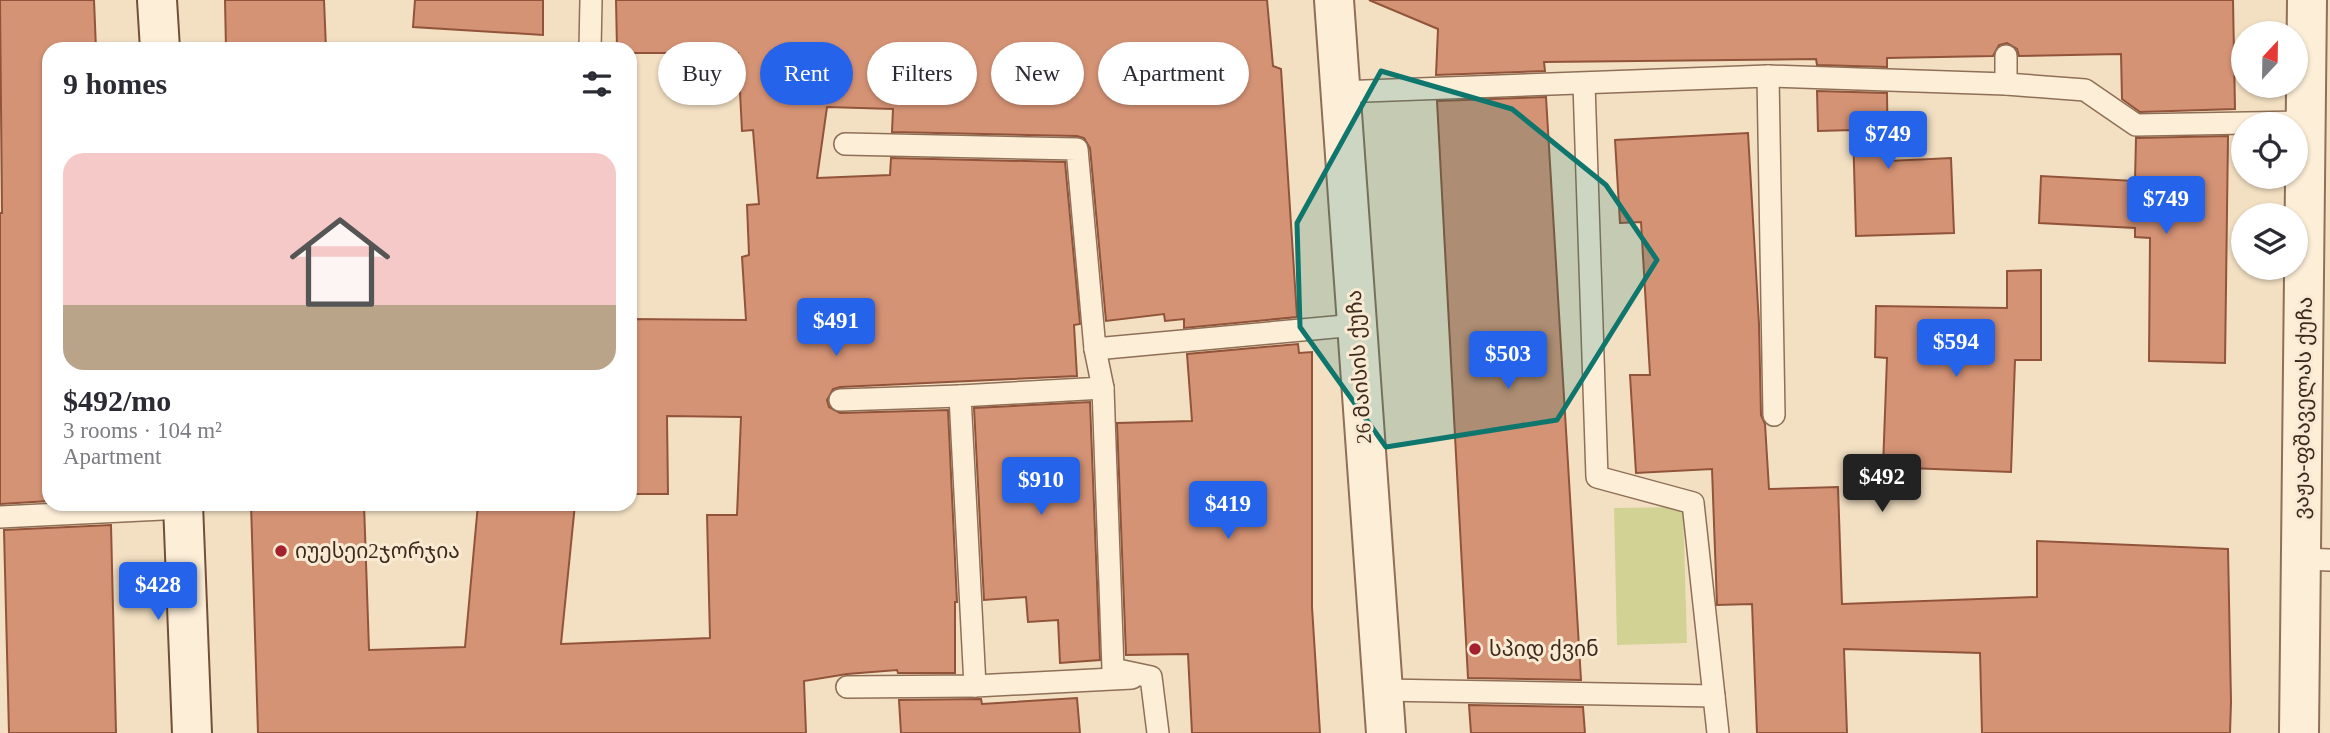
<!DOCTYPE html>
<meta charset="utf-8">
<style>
:root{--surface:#fff;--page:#f2f2f3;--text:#2b2b33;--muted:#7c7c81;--accent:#2563eb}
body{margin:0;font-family:"Times New Roman","Noto Sans Georgian",serif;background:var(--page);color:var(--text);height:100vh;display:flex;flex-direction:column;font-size:26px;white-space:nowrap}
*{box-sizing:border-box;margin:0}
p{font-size:23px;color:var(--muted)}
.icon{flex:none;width:38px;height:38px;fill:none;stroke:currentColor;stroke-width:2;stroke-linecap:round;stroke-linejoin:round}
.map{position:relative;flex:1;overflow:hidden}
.details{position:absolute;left:42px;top:42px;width:595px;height:469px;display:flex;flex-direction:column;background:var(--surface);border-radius:21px;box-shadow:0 2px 5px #0004}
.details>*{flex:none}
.hud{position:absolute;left:658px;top:42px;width:665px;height:63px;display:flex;gap:14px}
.needle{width:46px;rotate:22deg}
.controls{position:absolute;left:2231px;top:21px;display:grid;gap:14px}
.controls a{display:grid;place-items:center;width:77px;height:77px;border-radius:50%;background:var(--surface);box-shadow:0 2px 5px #0004;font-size:35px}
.price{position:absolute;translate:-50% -60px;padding:0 16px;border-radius:7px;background:var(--accent);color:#fff;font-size:23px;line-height:46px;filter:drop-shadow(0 2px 4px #0008)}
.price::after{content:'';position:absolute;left:50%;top:42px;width:21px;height:16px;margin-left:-10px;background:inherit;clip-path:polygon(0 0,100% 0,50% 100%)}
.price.selected{background:#222;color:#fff}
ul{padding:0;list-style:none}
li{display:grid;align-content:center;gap:14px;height:371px;padding:0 21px}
li span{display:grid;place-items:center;height:217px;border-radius:21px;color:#555}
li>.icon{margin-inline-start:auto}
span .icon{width:126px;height:126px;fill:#fffc;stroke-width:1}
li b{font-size:30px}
h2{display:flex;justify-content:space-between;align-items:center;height:84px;padding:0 21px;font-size:30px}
.tag{padding:0 24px;border-radius:32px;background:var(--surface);box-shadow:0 2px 5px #0004;font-size:24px;line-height:63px}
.tag.selected{background:var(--accent);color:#fff}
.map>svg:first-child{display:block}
.green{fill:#d2d295}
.building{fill:#d59375;stroke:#91543a;stroke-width:2}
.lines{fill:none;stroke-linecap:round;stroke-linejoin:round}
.lane-casing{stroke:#8f6f57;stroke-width:24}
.street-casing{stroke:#8f6f57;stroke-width:42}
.secondary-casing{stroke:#71503a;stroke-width:42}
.lane{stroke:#fceed7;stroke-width:21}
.street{stroke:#fceed7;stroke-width:38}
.secondary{stroke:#fceed7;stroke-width:38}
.marked{fill:#0f766e;fill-opacity:0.2;stroke:#0f766e;stroke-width:5;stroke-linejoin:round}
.poi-dot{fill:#a5202f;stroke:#f9ead3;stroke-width:2.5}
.labels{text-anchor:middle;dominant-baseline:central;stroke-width:6;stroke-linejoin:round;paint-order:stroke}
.street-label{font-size:21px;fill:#3e291d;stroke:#f9ead3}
.poi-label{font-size:21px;fill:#3e291d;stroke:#f9ead3;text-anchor:start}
</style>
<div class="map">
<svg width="2330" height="733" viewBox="0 0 2330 733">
<rect width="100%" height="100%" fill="#f3e0c3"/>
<polygon class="green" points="1683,507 1687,643 1617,645 1614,508"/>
<g class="building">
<polygon points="0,0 94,0 96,49 49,49 49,501 0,504 0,213 2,213"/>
<polygon points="225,0 324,0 326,49 226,49"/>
<polygon points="415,0 543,0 543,35 413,27"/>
<polygon points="616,0 1267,0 1273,66 1281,69 1297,317 1184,328 1184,319 1165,321 1164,314 1106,321 1090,148 1084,138 1077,136 892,132 893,109 827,107 817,178 890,175 891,158 1065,162 1080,324 1074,325 1077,376 840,387 833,389 827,400 829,407 840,413 948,410 957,602 955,602 955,673 898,673 897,670 847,674 804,681 806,733 258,733 251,504 364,504 369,650 465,647 478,504 575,504 561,644 710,638 707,515 737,515 741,417 667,416 668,494 630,494 630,319 746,320 742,257 749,255 747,205 759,204 753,130 742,131 738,53 630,53 630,49 617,49"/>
<polygon points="1369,0 2233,0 2235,109 2140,112 2122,99 2121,54 2019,56 2017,49 2007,43 1999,45 1993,56 1887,58 1887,67 1817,65 1816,59 1544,62 1545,71 1436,75 1438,29"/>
<polygon points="1817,91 1887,93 1888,161 1951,158 1954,233 1856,236 1853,130 1818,131"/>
<polygon points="1546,97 1581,680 1468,678 1437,101"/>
<polygon points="1748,133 1759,324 1761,415 1765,424 1769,489 1838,487 1842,604 2037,597 2037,541 2228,549 2231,702 2230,733 1982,733 1980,653 1844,649 1847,733 1757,733 1752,604 1717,605 1712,469 1636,473 1630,375 1650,375 1641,222 1620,223 1615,140"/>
<polygon points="2228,136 2225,363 2149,361 2150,238 2135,237 2135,228 2039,223 2041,176 2135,181 2136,138"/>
<polygon points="2041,270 2041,360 2015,360 2011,472 1883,467 1887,358 1875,357 1876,306 2007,308 2007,271"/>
<polygon points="1298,344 1299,353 1312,352 1312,607 1320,733 1192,733 1188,654 1126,655 1117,423 1192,421 1187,354"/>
<polygon points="1090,402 1100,660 1060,663 1058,620 1028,622 1026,597 984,600 974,408"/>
<polygon points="111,525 116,733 9,733 4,530"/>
<polygon points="1077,698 1080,733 901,733 899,700 981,699 982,704"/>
<polygon points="1469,705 1583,707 1585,733 1471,733"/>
</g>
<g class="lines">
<g class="lane-casing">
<g id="lane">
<polyline points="590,49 591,0"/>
<polyline points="2006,56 2006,84"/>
<polyline points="1768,76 2006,84 2085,90 2136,125 2306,122"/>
<polyline points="1584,84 1597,477 1693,503 1718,733"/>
<polyline points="1339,92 1768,76 1774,415"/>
<polyline points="845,144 1077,149 1095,349 1356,325"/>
<polyline points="1103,388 1113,669 1151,677 1158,733"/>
<polyline points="840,400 960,396"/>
<polyline points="0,517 183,508"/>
<polyline points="2301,559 2330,560"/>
<polyline points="975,686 960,396 1103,388 1095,349"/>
<polyline points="847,687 975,686 1132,678"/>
<polyline points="1383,690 1714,696"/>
</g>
</g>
<g class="street-casing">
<g id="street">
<polyline points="1334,0 1386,733"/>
<polyline points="2299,733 2307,0"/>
</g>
</g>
<g class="secondary-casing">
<g id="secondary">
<polyline points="157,0 160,49"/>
<polyline points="183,504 192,733"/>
</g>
</g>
<use href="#lane" class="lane"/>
<use href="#street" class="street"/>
<use href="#secondary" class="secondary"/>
</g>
<path class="marked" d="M1381,71L1512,109L1606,185L1657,260L1557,420L1386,447L1300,327L1297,223Z"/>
<g class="poi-dot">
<circle cx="281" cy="551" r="7"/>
<circle cx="1475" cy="649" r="7"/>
</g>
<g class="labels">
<g class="street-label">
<text transform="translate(1359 367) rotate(-94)">26 მაისის ქუჩა</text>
<text transform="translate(2303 408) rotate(-89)">ვაჟა-ფშაველას ქუჩა</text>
</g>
<g class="poi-label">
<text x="295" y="551">იუესეი2ჯორჯია</text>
<text x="1489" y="649">სპიდ ქვინ</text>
</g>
</g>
</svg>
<div class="controls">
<a><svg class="needle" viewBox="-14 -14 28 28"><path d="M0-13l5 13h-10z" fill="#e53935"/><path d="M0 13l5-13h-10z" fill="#7c7c81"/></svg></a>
<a><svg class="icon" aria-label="locate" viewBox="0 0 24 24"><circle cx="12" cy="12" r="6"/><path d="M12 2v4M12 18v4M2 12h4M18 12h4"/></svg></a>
<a><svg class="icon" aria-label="layers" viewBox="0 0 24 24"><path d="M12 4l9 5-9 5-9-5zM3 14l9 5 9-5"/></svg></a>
</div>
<b class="price" style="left:1888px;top:171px">$749</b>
<b class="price" style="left:2166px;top:236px">$749</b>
<b class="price" style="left:836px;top:358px">$491</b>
<b class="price" style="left:1956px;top:379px">$594</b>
<b class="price" style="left:1508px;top:391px">$503</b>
<b class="price selected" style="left:1882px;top:514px">$492</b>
<b class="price" style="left:1041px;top:517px">$910</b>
<b class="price" style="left:1228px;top:541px">$419</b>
<b class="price" style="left:158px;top:622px">$428</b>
<div class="hud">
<a class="tag">Buy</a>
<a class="tag selected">Rent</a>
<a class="tag">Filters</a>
<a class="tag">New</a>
<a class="tag">Apartment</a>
</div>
<section class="details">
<h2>9 homes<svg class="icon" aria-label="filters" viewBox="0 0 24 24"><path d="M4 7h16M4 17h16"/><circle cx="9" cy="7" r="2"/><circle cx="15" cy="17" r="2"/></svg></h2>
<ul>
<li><span style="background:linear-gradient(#f6c9c9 70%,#b9a48a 0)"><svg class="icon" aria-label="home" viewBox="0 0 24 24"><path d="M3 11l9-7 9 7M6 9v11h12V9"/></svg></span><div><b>$492/mo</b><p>3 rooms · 104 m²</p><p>Apartment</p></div></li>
</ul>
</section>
</div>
